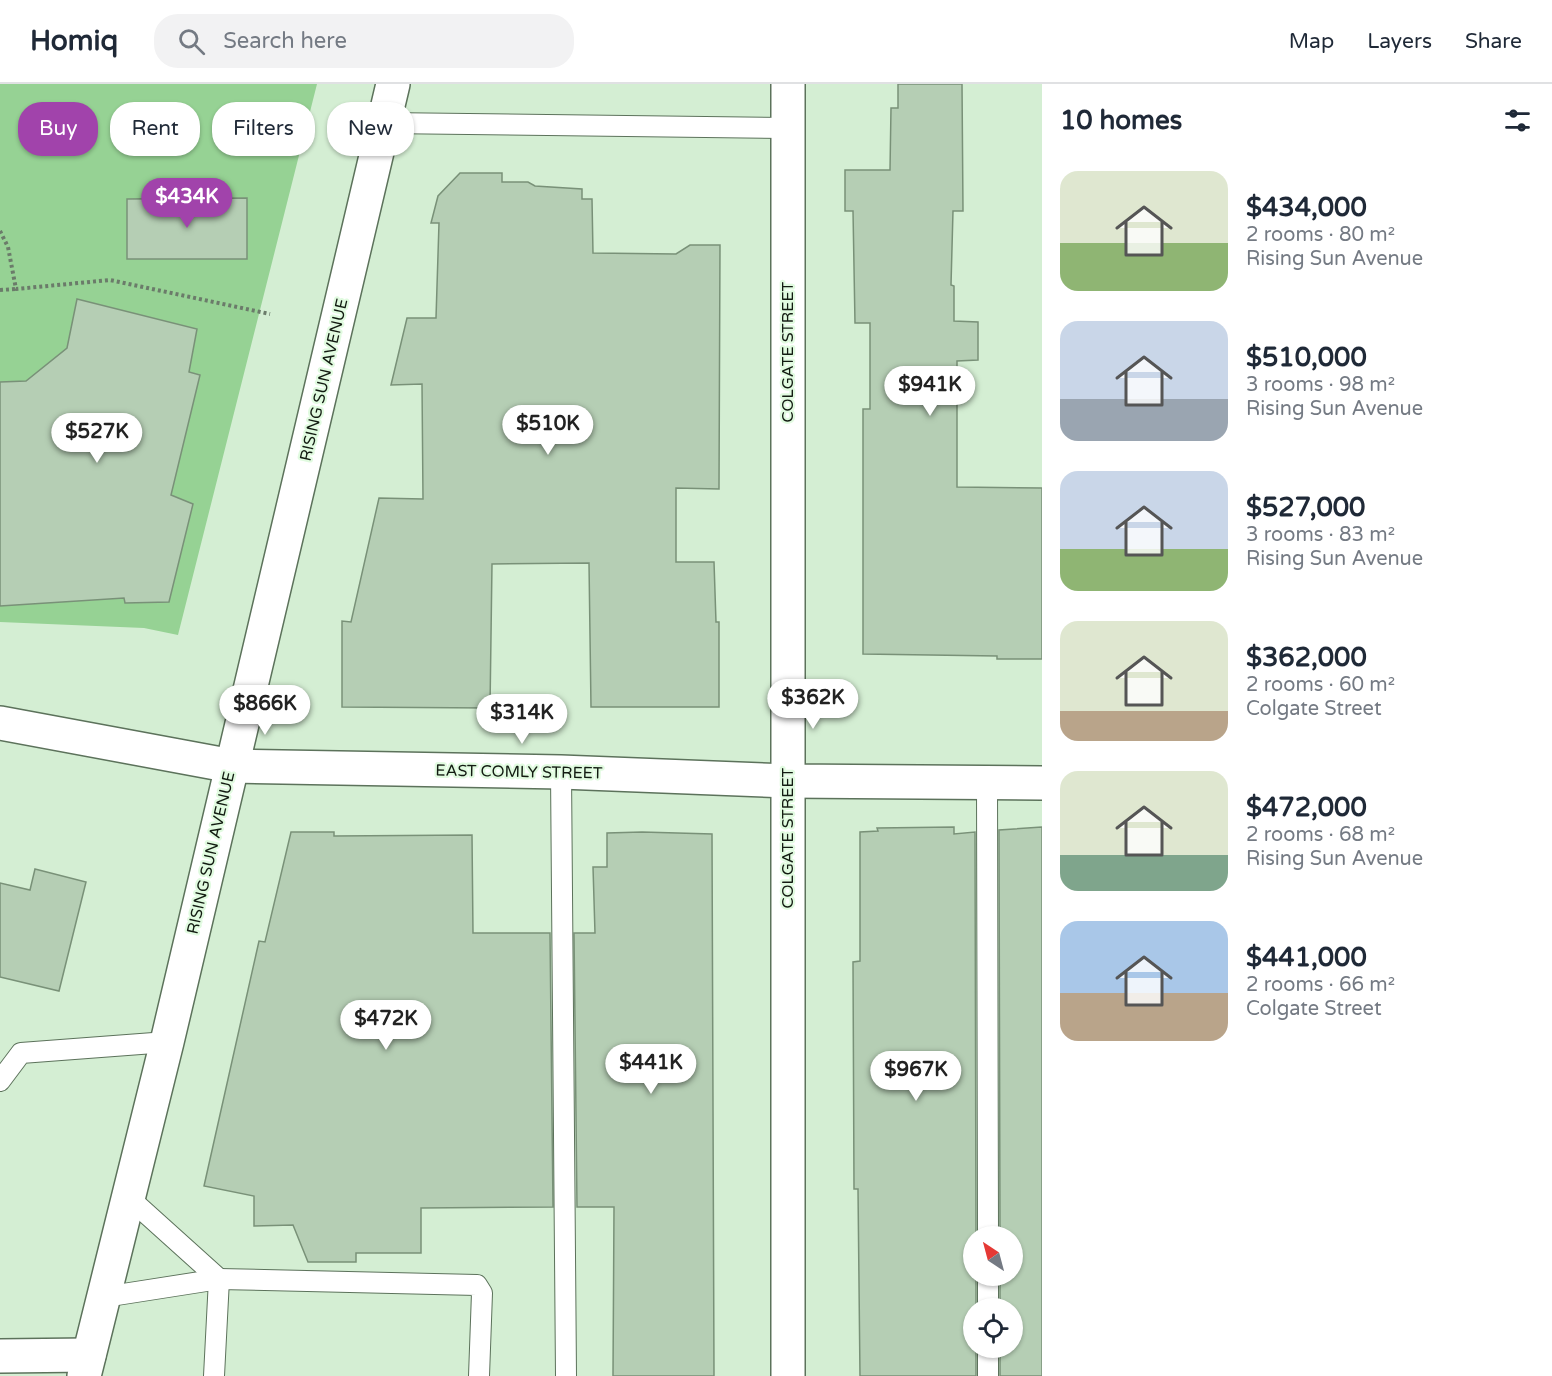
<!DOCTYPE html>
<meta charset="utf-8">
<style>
:root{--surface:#fff;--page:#f2f2f3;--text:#1f2937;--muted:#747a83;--line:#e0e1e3;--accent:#a143ab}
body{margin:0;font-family:"Varela Round",sans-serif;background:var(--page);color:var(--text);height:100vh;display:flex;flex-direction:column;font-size:22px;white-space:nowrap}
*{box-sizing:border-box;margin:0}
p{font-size:20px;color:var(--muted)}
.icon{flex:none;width:33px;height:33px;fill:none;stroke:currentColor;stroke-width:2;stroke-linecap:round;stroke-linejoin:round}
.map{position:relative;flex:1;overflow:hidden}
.sheet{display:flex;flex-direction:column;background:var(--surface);width:510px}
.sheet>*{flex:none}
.hud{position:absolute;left:18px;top:18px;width:570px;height:54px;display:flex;gap:12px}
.needle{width:39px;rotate:324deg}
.buttons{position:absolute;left:963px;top:1142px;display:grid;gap:12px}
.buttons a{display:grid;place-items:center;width:60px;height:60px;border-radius:50%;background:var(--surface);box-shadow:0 2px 4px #0004;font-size:30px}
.price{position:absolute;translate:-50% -51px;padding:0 14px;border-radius:21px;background:#fff;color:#222;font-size:20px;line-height:39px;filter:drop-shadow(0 2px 3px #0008)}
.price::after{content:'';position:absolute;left:50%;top:36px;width:18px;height:14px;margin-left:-9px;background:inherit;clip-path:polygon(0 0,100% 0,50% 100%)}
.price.current{background:var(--accent);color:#fff}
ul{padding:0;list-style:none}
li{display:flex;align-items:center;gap:18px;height:150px;padding:0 18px}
li span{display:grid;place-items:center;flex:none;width:168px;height:120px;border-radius:18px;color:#555}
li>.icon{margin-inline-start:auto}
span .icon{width:72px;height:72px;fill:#fffc;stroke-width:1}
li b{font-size:26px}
h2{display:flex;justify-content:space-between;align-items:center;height:72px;padding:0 18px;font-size:26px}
.chip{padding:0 21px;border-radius:24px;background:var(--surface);box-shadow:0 2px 4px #0004;font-size:21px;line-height:54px}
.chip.current{background:var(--accent);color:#fff}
header{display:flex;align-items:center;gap:36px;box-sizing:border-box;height:84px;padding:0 30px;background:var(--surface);border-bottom:2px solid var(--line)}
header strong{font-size:28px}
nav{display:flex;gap:33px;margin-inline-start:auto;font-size:21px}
.search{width:420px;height:54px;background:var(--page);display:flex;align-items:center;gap:15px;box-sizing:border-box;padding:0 21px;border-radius:24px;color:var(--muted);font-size:22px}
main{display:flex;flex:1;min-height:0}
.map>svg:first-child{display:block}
.green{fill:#96d294}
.building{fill:#b5ceb4;stroke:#799178;stroke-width:1.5}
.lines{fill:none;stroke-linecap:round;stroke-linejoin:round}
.service-casing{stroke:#5c725b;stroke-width:22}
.minor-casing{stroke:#5c725b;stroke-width:36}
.secondary-casing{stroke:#5c725b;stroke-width:36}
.path{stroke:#6b7b6a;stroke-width:4;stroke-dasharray:3 3;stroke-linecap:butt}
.service{stroke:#fff;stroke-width:20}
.minor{stroke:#fff;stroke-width:33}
.secondary{stroke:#fff;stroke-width:33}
.labels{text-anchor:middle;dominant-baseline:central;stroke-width:4.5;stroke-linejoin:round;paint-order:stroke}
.street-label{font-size:16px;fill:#121b11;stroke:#e1fbe0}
</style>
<header>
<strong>Homiq</strong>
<div class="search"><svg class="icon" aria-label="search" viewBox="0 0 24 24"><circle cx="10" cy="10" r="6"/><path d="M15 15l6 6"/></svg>Search here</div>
<nav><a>Map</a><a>Layers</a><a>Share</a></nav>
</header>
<main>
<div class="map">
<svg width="1042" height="1292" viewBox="0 0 1042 1292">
<rect width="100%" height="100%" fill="#d4eed3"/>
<polygon class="green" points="0,0 317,0 178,551 144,544 0,538"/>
<g class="building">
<polygon points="898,0 962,0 963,127 953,127 951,201 954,202 954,237 978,238 978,276 957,277 957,403 1042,404 1042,575 997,575 997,572 863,570 863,325 870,325 870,239 855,239 853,127 845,127 845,86 890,86 891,24 898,24"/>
<polygon points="460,89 502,89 502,98 528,98 535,102 582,105 582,115 592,115 593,169 676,170 690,161 720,161 719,405 676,404 676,478 714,478 716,538 719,538 719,623 591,623 589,479 492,480 490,624 342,623 342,537 351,538 379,414 423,415 422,300 391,301 407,234 436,234 439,139 431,139 438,112"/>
<polygon points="247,114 247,175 127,175 127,115"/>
<polygon points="77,215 197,245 189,288 200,291 171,411 193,420 169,518 125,519 124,514 0,522 0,298 26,297 67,264"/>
<polygon points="954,743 954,750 975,748 976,1152 974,1152 974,1191 976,1191 976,1224 974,1224 974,1263 976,1263 976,1292 860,1292 858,1105 854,1105 853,878 860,877 860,748 878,747 877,744"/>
<polygon points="1042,743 1042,1292 1000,1292 1000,1263 1012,1263 1012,1224 1000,1224 1000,1191 1012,1191 1012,1152 1000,1152 999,746"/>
<polygon points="291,748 334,748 334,752 472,751 473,849 550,849 553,1123 421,1124 421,1169 356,1169 356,1178 308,1178 293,1141 254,1142 254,1112 204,1102 259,857 265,858"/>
<polygon points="642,748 712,750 714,1292 613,1292 614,1123 577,1123 574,849 595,849 593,783 607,783 607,749"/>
<polygon points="35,785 86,798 59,907 0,893 0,799 30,806"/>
</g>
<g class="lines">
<g class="service-casing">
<g id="service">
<polyline points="384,39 788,44"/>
<polyline points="561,688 566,1292"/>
<polyline points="987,698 988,1152"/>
<polyline points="0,997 21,969 167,958"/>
<polyline points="128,1113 219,1195"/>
<polyline points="988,1191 988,1224"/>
<polyline points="104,1213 219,1195 477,1201 482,1209 479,1292"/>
<polyline points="988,1263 988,1292"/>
<polyline points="214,1292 219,1195"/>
</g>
</g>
<g class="minor-casing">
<g id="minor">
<polyline points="788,0 788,1292"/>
<polyline points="0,639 232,682 561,688 788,697 1042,699"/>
<polyline points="0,1272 89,1271"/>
</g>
</g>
<g class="secondary-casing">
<polyline id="secondary" points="84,1292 167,958 393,0"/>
</g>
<g class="path">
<polyline points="0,147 8,163 16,205 110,196 270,230"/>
<polyline points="0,206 16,205"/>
</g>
<use href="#service" class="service"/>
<use href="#minor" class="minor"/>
<use href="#secondary" class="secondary"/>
</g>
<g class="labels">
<g class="street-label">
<text transform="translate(788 268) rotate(-90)">COLGATE STREET</text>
<text transform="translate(324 296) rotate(-77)">RISING SUN AVENUE</text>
<text transform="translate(519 688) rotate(1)">EAST COMLY STREET</text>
<text transform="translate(788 754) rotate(-90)">COLGATE STREET</text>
<text transform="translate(211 769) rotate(-77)">RISING SUN AVENUE</text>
</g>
</g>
</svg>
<div class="buttons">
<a><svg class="needle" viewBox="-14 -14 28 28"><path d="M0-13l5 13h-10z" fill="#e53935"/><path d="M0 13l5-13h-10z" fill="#747a83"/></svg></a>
<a><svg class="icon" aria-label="locate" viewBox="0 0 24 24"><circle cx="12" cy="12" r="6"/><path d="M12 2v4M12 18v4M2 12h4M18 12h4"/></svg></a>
</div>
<b class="price current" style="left:187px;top:145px">$434K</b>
<b class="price" style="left:930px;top:333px">$941K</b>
<b class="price" style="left:548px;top:372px">$510K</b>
<b class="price" style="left:97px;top:380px">$527K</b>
<b class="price" style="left:813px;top:646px">$362K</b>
<b class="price" style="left:265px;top:652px">$866K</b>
<b class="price" style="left:522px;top:661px">$314K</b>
<b class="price" style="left:386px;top:967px">$472K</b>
<b class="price" style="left:651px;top:1011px">$441K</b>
<b class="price" style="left:916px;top:1018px">$967K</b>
<div class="hud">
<a class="chip current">Buy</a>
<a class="chip">Rent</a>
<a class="chip">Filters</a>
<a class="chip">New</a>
</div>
</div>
<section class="sheet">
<h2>10 homes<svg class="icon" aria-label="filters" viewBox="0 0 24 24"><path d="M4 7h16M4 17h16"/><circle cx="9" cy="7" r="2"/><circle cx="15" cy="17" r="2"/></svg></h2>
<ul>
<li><span style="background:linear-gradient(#dfe7d0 60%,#8fb573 0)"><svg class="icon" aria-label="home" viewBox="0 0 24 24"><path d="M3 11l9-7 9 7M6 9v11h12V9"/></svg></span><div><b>$434,000</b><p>2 rooms · 80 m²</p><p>Rising Sun Avenue</p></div></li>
<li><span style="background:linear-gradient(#c9d6e8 65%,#9aa5b1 0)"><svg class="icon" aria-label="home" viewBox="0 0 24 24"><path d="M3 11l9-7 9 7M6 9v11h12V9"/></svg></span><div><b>$510,000</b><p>3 rooms · 98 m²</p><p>Rising Sun Avenue</p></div></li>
<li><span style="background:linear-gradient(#c9d6e8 65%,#8fb573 0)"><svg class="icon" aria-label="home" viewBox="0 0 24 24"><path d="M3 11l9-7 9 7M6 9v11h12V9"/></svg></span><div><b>$527,000</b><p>3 rooms · 83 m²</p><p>Rising Sun Avenue</p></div></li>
<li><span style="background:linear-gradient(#dfe7d0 75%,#b9a48a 0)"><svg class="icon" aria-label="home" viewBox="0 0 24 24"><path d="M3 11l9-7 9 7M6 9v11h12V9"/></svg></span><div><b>$362,000</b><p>2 rooms · 60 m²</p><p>Colgate Street</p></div></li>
<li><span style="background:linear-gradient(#dfe7d0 70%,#7fa58c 0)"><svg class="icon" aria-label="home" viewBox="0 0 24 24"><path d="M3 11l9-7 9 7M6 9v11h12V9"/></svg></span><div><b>$472,000</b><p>2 rooms · 68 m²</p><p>Rising Sun Avenue</p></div></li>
<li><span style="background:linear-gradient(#a9c7e8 60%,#b9a48a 0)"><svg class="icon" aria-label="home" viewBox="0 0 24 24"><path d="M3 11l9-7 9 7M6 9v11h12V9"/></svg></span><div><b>$441,000</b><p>2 rooms · 66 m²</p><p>Colgate Street</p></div></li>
</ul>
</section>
</main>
